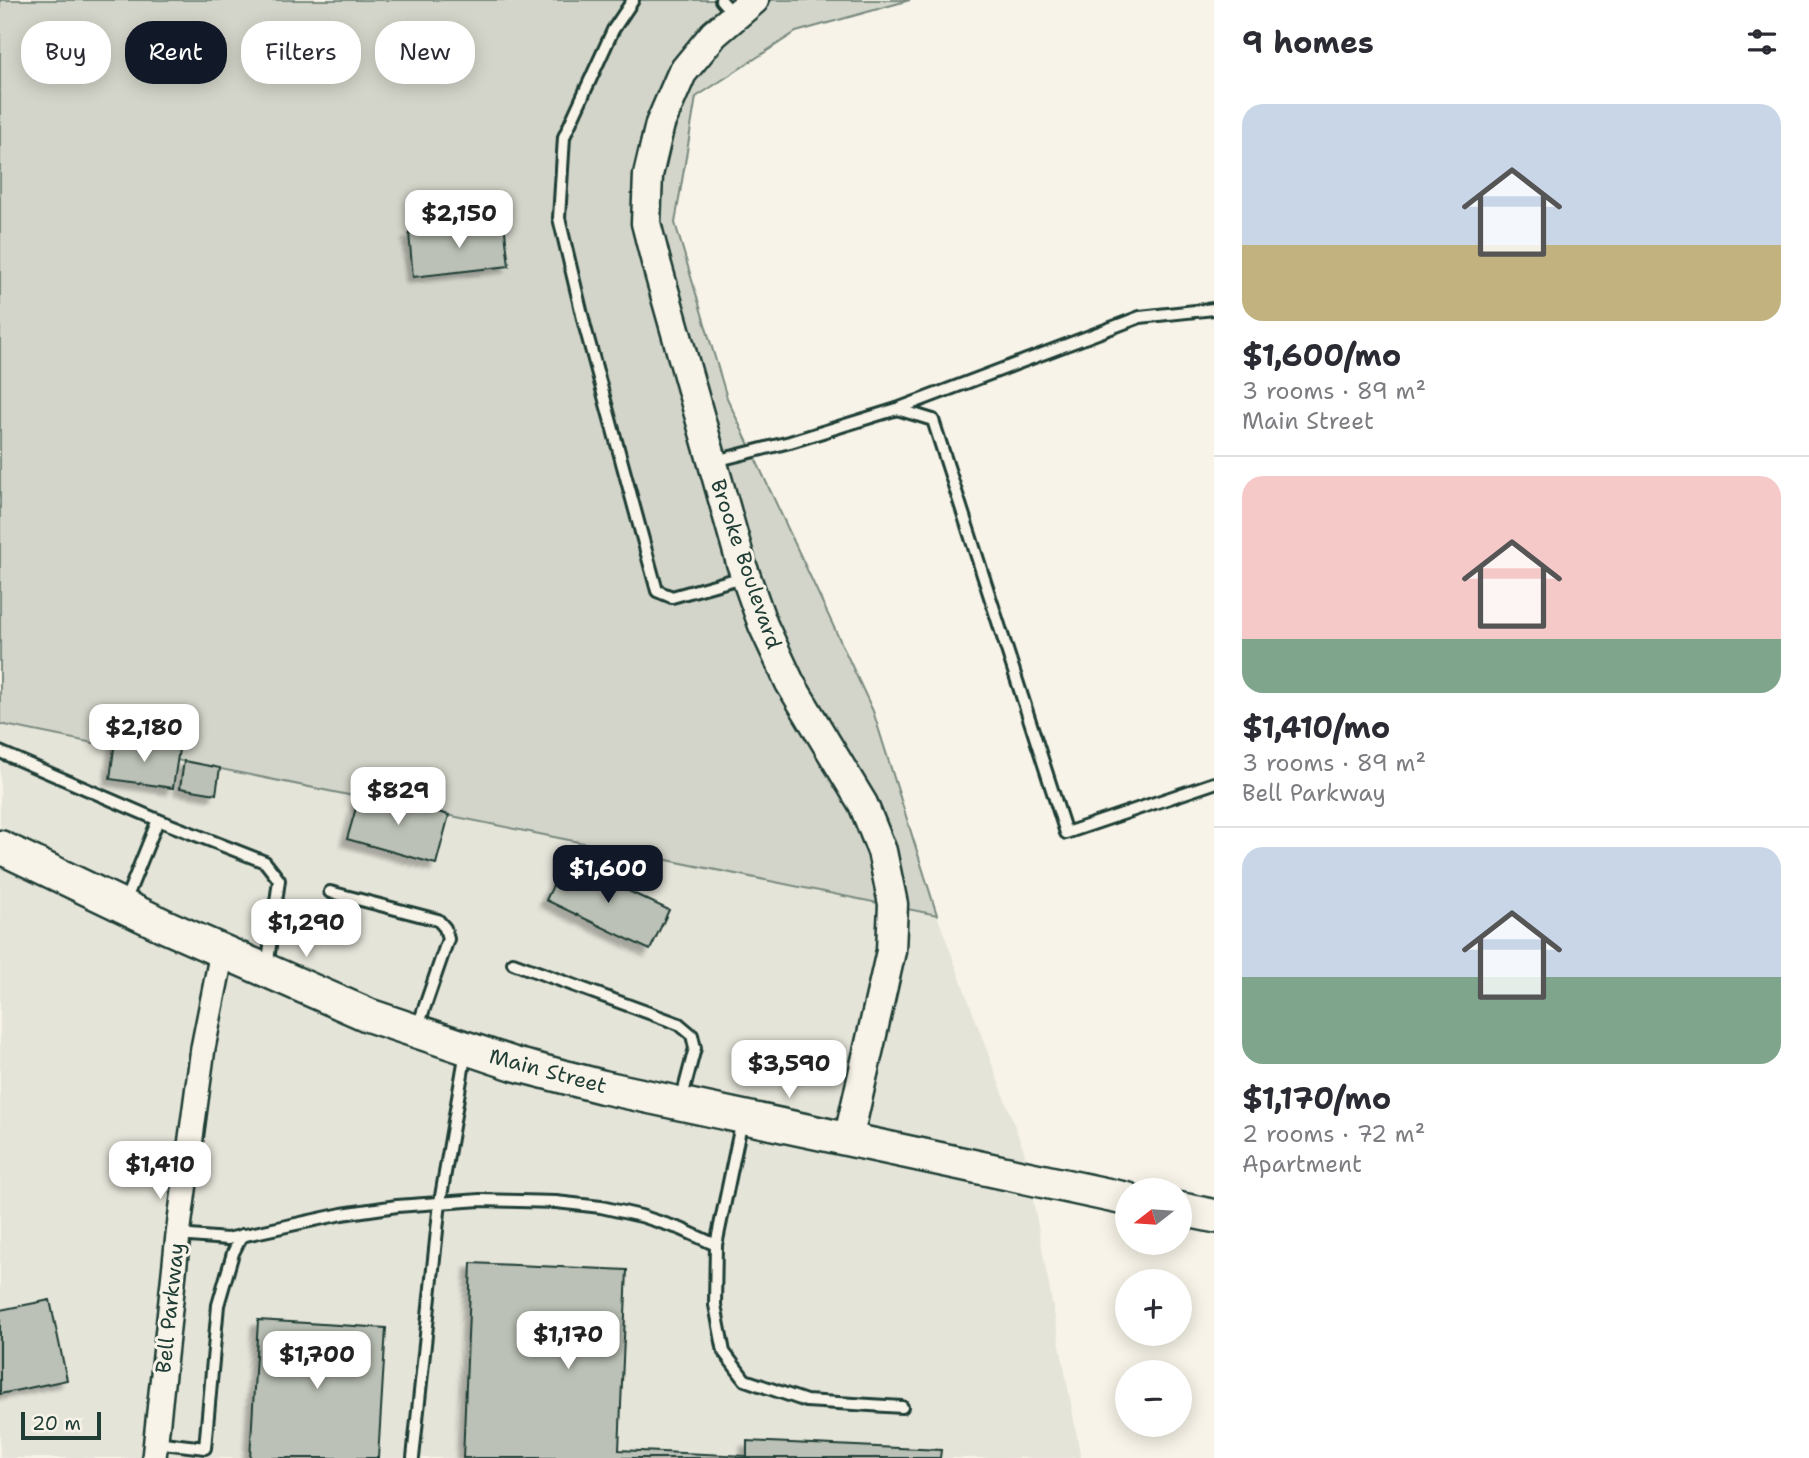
<!DOCTYPE html>
<meta charset="utf-8">
<style>
:root{--surface:#fff;--page:#f7f7f7;--text:#2b2b33;--muted:#7c7c81;--line:#e1e1e2;--accent:#111827}
body{margin:0;font-family:"Shantell Sans",sans-serif;background:var(--page);color:var(--text);height:100vh;display:flex;flex-direction:column;font-size:26px;white-space:nowrap}
*{box-sizing:border-box;margin:0}
p{font-size:23px;color:var(--muted)}
.icon{flex:none;width:38px;height:38px;fill:none;stroke:currentColor;stroke-width:2;stroke-linecap:round;stroke-linejoin:round}
.map{position:relative;flex:1;overflow:hidden}
.details{display:flex;flex-direction:column;background:var(--surface);width:595px}
.details>*{flex:none}
.banner{position:absolute;left:21px;top:21px;width:665px;height:63px;display:flex;gap:14px}
.needle{width:46px;rotate:253deg}
.controls{position:absolute;left:1115px;top:1178px;display:grid;gap:14px}
.controls a{display:grid;place-items:center;width:77px;height:77px;border-radius:50%;background:var(--surface);box-shadow:0 4px 18px #0003;font-size:35px}
.scale{position:absolute;left:21px;bottom:18px;width:80px;box-sizing:border-box;padding-left:7px;border:4px solid #1f3d34;border-top:0;font-size:19px;line-height:24px;white-space:nowrap;color:#1f3d34;-webkit-text-stroke:5px #f7f3e8;paint-order:stroke}
.price{position:absolute;translate:-50% -60px;padding:0 16px;border-radius:14px;background:#fff;color:#222;font-size:23px;line-height:46px;filter:drop-shadow(0 2px 4px #0008)}
.price::after{content:'';position:absolute;left:50%;top:42px;width:21px;height:16px;margin-left:-10px;background:inherit;clip-path:polygon(0 0,100% 0,50% 100%)}
.price.selected{background:var(--accent);color:#fff}
ul{padding:0;list-style:none}
li{display:grid;align-content:center;gap:14px;height:371px;padding:0 28px}
li+li{border-top:2px solid var(--line)}
li span{display:grid;place-items:center;height:217px;border-radius:21px;color:#555}
li>.icon{margin-inline-start:auto}
span .icon{width:126px;height:126px;fill:#fffc;stroke-width:1}
li b{font-size:30px}
h2{display:flex;justify-content:space-between;align-items:center;height:84px;padding:0 28px;font-size:30px}
.tag{padding:0 24px;border-radius:28px;background:var(--surface);box-shadow:0 4px 18px #0003;font-size:24px;line-height:63px}
.tag.selected{background:var(--accent);color:#fff}
main{display:flex;flex:1;min-height:0}
.map>svg:first-child{display:block}
.built{fill:#e5e4d9}
.green{fill:#d3d5ca;stroke:#79897f;stroke-width:2}
.building{fill:#bbc1b6;stroke:#1f3d34;stroke-width:2;filter:url(#shadow)}
.lines{fill:none;stroke-linecap:round;stroke-linejoin:round}
.service-casing{stroke:#1f3d34;stroke-width:16}
.minor-casing{stroke:#1f3d34;stroke-width:28}
.tertiary-casing{stroke:#1f3d34;stroke-width:33}
.secondary-casing{stroke:#1f3d34;stroke-width:37}
.service{stroke:#f7f3e8;stroke-width:10}
.minor{stroke:#f7f3e8;stroke-width:23}
.tertiary{stroke:#f7f3e8;stroke-width:28}
.secondary{stroke:#f7f3e8;stroke-width:32}
.labels{text-anchor:middle;dominant-baseline:central;stroke-width:6;stroke-linejoin:round;paint-order:stroke}
.street-label{font-size:21px;fill:#1f3d34;stroke:#f7f3e8}
</style>
<main>
<div class="map">
<svg width="1214" height="1458" viewBox="0 0 1214 1458">
<defs>
<filter id="shadow"><feDropShadow dx="-6" dy="6" stdDeviation="2" flood-color="#0004"/></filter>
</defs>
<rect width="100%" height="100%" fill="#f7f3e8"/>
<filter id="ink" filterUnits="userSpaceOnUse"><feTurbulence type="fractalNoise" baseFrequency=".0143" numOctaves="2"/><feDisplacementMap in="SourceGraphic" scale="14" xChannelSelector="R" yChannelSelector="G"/><feConvolveMatrix kernelMatrix="1 2 1 2 8 2 1 2 1" color-interpolation-filters="sRGB"/></filter>
<g filter="url(#ink)">
<polygon class="built" points="0,724 937,915 1024,1151 1081,1458 0,1458"/>
<polygon class="green" points="0,0 910,0 796,32 696,97 675,223 727,398 873,711 937,915 0,724"/>
<g class="building">
<polygon points="504,223 509,266 413,277 409,233"/>
<polygon points="115,740 179,749 173,788 110,779"/>
<polygon points="184,761 220,768 216,794 180,788"/>
<polygon points="361,791 449,815 436,864 347,839"/>
<polygon points="565,861 669,910 650,950 546,900"/>
<polygon points="471,1263 627,1270 619,1450 747,1456 747,1441 941,1450 940,1458 463,1458"/>
<polygon points="50,1300 67,1380 0,1394 0,1310"/>
<polygon points="258,1320 386,1328 378,1458 250,1458"/>
</g>
<g class="lines">
<g class="service-casing">
<g id="service">
<polyline points="633,0 613,30 564,137 559,218 585,327 657,591 672,597 743,577"/>
<polyline points="721,0 735,16"/>
<polyline points="897,409 933,420 1066,833 1214,783"/>
<polyline points="715,461 790,442 897,409 1140,317 1214,309"/>
<polyline points="0,752 158,820 265,862 279,880 267,968"/>
<polyline points="330,892 438,920 445,928 448,939 417,1029"/>
<polyline points="124,904 158,820"/>
<polyline points="513,963 679,1024 692,1035 695,1048 681,1101"/>
<polyline points="742,1120 716,1245 715,1305 724,1352 745,1380 806,1401 902,1407"/>
<polyline points="178,1235 227,1239 342,1214 397,1206 480,1200 556,1202 601,1207 641,1216 681,1229 716,1245"/>
<polyline points="155,1442 205,1448 218,1305 233,1253 242,1235"/>
<polyline points="413,1458 440,1202 466,1051"/>
</g>
</g>
<g class="minor-casing">
<polyline id="minor" points="154,1458 178,1235 203,1048 222,952"/>
</g>
<g class="tertiary-casing">
<polyline id="tertiary" points="754,0 714,34 682,73 660,124 648,175 646,223 656,262 741,563 763,625 790,683 863,804 882,851 893,904 891,951 848,1140"/>
</g>
<g class="secondary-casing">
<g id="secondary">
<polyline points="0,847 167,927 368,1015 514,1064 603,1087 1127,1199"/>
<polyline points="1180,1209 1214,1216"/>
</g>
</g>
<use href="#service" class="service"/>
<use href="#minor" class="minor"/>
<use href="#tertiary" class="tertiary"/>
<use href="#secondary" class="secondary"/>
</g>
</g>
<g class="labels">
<g class="street-label">
<text transform="translate(746 564) rotate(71)">Brooke Boulevard</text>
<text transform="translate(548 1071) rotate(15)">Main Street</text>
<text transform="translate(170 1308) rotate(-84)">Bell Parkway</text>
</g>
</g>
</svg>
<div class="controls">
<a><svg class="needle" viewBox="-14 -14 28 28"><path d="M0-13l5 13h-10z" fill="#e53935"/><path d="M0 13l5-13h-10z" fill="#7c7c81"/></svg></a>
<a>+</a>
<a>−</a>
</div>
<div class="scale">20 m</div>
<b class="price" style="left:459px;top:250px">$2,150</b>
<b class="price" style="left:144px;top:764px">$2,180</b>
<b class="price" style="left:398px;top:827px">$829</b>
<b class="price selected" style="left:608px;top:905px">$1,600</b>
<b class="price" style="left:306px;top:959px">$1,290</b>
<b class="price" style="left:789px;top:1100px">$3,590</b>
<b class="price" style="left:160px;top:1201px">$1,410</b>
<b class="price" style="left:568px;top:1371px">$1,170</b>
<b class="price" style="left:317px;top:1391px">$1,700</b>
<div class="banner">
<a class="tag">Buy</a>
<a class="tag selected">Rent</a>
<a class="tag">Filters</a>
<a class="tag">New</a>
</div>
</div>
<section class="details">
<h2>9 homes<svg class="icon" aria-label="filters" viewBox="0 0 24 24"><path d="M4 7h16M4 17h16"/><circle cx="9" cy="7" r="2"/><circle cx="15" cy="17" r="2"/></svg></h2>
<ul>
<li><span style="background:linear-gradient(#c9d6e8 65%,#c2b280 0)"><svg class="icon" aria-label="home" viewBox="0 0 24 24"><path d="M3 11l9-7 9 7M6 9v11h12V9"/></svg></span><div><b>$1,600/mo</b><p>3 rooms · 89 m²</p><p>Main Street</p></div></li>
<li><span style="background:linear-gradient(#f6c9c9 75%,#7fa58c 0)"><svg class="icon" aria-label="home" viewBox="0 0 24 24"><path d="M3 11l9-7 9 7M6 9v11h12V9"/></svg></span><div><b>$1,410/mo</b><p>3 rooms · 89 m²</p><p>Bell Parkway</p></div></li>
<li><span style="background:linear-gradient(#c9d6e8 60%,#7fa58c 0)"><svg class="icon" aria-label="home" viewBox="0 0 24 24"><path d="M3 11l9-7 9 7M6 9v11h12V9"/></svg></span><div><b>$1,170/mo</b><p>2 rooms · 72 m²</p><p>Apartment</p></div></li>
</ul>
</section>
</main>
